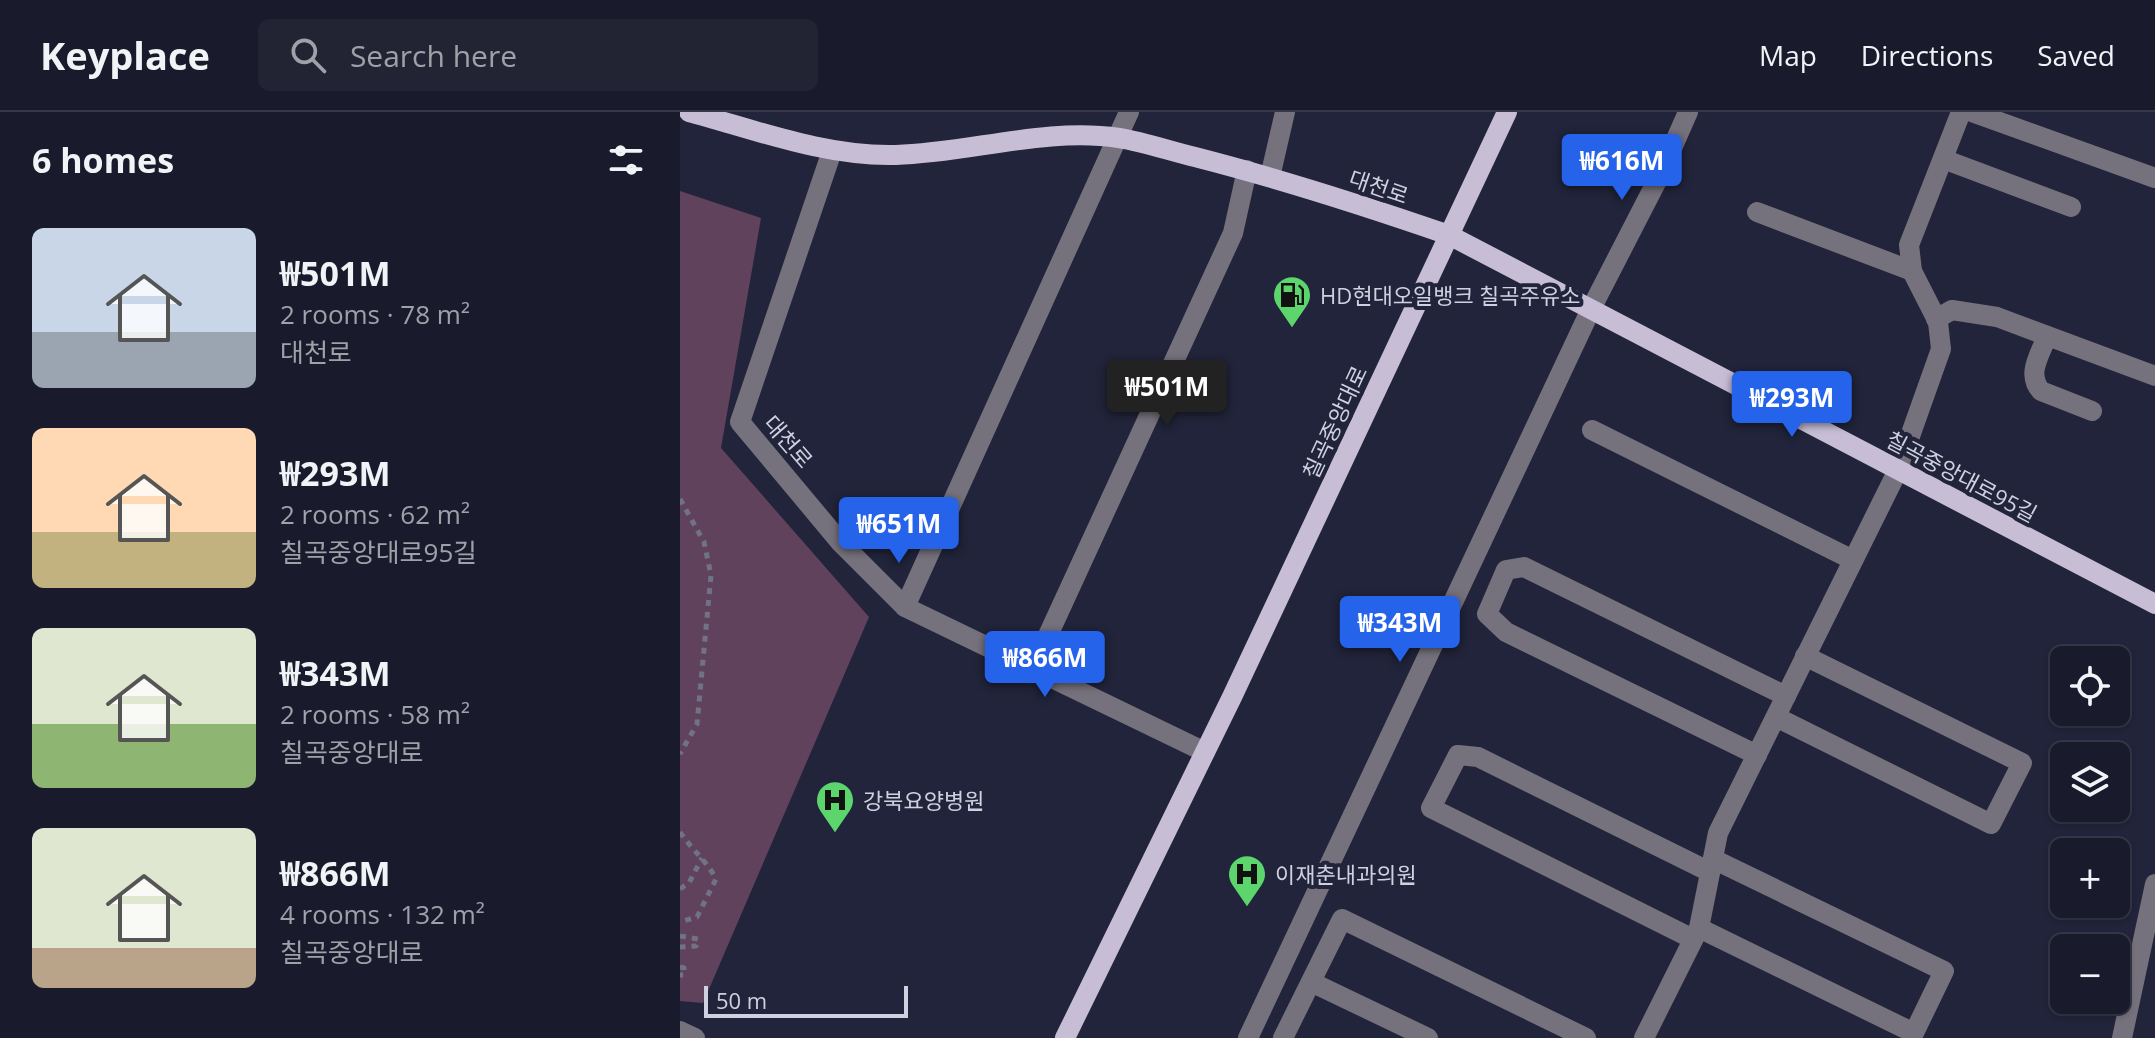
<!DOCTYPE html>
<meta charset="utf-8">
<style>
:root{--surface:#191b2c;--page:#222434;--text:#f1f3f6;--muted:#9fa1a9;--line:#373948;--accent:#2563eb}
body{margin:0;font-family:"Open Sans","Noto Sans KR",sans-serif;background:var(--page);color:var(--text);height:100vh;display:flex;flex-direction:column;font-size:30px;white-space:nowrap}
*{box-sizing:border-box;margin:0}
p{font-size:26px;color:var(--muted)}
.icon{flex:none;width:44px;height:44px;fill:none;stroke:currentColor;stroke-width:2;stroke-linecap:round;stroke-linejoin:round}
.map{position:relative;flex:1;overflow:hidden}
.side{display:flex;flex-direction:column;background:var(--surface);width:680px}
.side>*{flex:none}
.fabs{position:absolute;left:1370px;top:534px;display:grid;gap:16px}
.fabs a{display:grid;place-items:center;width:80px;height:80px;border-radius:12px;background:var(--surface);box-shadow:0 2px 6px #0004,0 0 0 2px var(--line);font-size:40px}
.scale{position:absolute;left:24px;bottom:20px;width:204px;box-sizing:border-box;padding-left:8px;border:4px solid #ced1df;border-top:0;font-size:22px;line-height:28px;white-space:nowrap;color:#ced1df;-webkit-text-stroke:6px #21243a;paint-order:stroke}
.price{position:absolute;translate:-50% -68px;padding:0 18px;border-radius:8px;background:var(--accent);color:#fff;font-size:26px;line-height:52px;filter:drop-shadow(0 2px 4px #0008)}
.price::after{content:'';position:absolute;left:50%;top:48px;width:24px;height:18px;margin-left:-12px;background:inherit;clip-path:polygon(0 0,100% 0,50% 100%)}
.price.current{background:#222;color:#fff}
ul{padding:0;list-style:none}
li{display:flex;align-items:center;gap:24px;height:200px;padding:0 32px}
li span{display:grid;place-items:center;flex:none;width:224px;height:160px;border-radius:12px;color:#555}
li>.icon{margin-inline-start:auto}
span .icon{width:96px;height:96px;fill:#fffc;stroke-width:1}
li b{font-size:34px}
h2{display:flex;justify-content:space-between;align-items:center;height:96px;padding:0 32px;font-size:34px}
header{display:flex;align-items:center;gap:48px;box-sizing:border-box;height:112px;padding:0 40px;background:var(--surface);border-bottom:2px solid var(--line)}
header strong{font-size:38px}
nav{display:flex;gap:44px;margin-inline-start:auto;font-size:28px}
.search{width:560px;height:72px;background:var(--page);display:flex;align-items:center;gap:20px;box-sizing:border-box;padding:0 28px;border-radius:12px;color:var(--muted);font-size:30px}
main{display:flex;flex:1;min-height:0}
.map>svg:first-child{display:block}
.green{fill:#60425d}
.lines{fill:none;stroke-linecap:round;stroke-linejoin:round}
.path{stroke:#707386;stroke-width:5;stroke-dasharray:6 6;stroke-linecap:butt}
.minor{stroke:#76727d;stroke-width:20}
.major{stroke:#c7bed6;stroke-width:20}
.labels{text-anchor:middle;dominant-baseline:central;stroke-width:8;stroke-linejoin:round;paint-order:stroke}
.street-label{font-size:22px;fill:#ced1df;stroke:#21243a}
.poi-label{font-size:22px;fill:#ced1df;stroke:#21243a;text-anchor:start}
</style>
<header>
<strong>Keyplace</strong>
<div class="search"><svg class="icon" aria-label="search" viewBox="0 0 24 24"><circle cx="10" cy="10" r="6"/><path d="M15 15l6 6"/></svg>Search here</div>
<nav><a>Map</a><a>Directions</a><a>Saved</a></nav>
</header>
<main>
<section class="side">
<h2>6 homes<svg class="icon" aria-label="filters" viewBox="0 0 24 24"><path d="M4 7h16M4 17h16"/><circle cx="9" cy="7" r="2"/><circle cx="15" cy="17" r="2"/></svg></h2>
<ul>
<li><span style="background:linear-gradient(#c9d6e8 65%,#9aa5b1 0)"><svg class="icon" aria-label="home" viewBox="0 0 24 24"><path d="M3 11l9-7 9 7M6 9v11h12V9"/></svg></span><div><b>₩501M</b><p>2 rooms · 78 m²</p><p>대천로</p></div></li>
<li><span style="background:linear-gradient(#ffd9b3 65%,#c2b280 0)"><svg class="icon" aria-label="home" viewBox="0 0 24 24"><path d="M3 11l9-7 9 7M6 9v11h12V9"/></svg></span><div><b>₩293M</b><p>2 rooms · 62 m²</p><p>칠곡중앙대로95길</p></div></li>
<li><span style="background:linear-gradient(#dfe7d0 60%,#8fb573 0)"><svg class="icon" aria-label="home" viewBox="0 0 24 24"><path d="M3 11l9-7 9 7M6 9v11h12V9"/></svg></span><div><b>₩343M</b><p>2 rooms · 58 m²</p><p>칠곡중앙대로</p></div></li>
<li><span style="background:linear-gradient(#dfe7d0 75%,#b9a48a 0)"><svg class="icon" aria-label="home" viewBox="0 0 24 24"><path d="M3 11l9-7 9 7M6 9v11h12V9"/></svg></span><div><b>₩866M</b><p>4 rooms · 132 m²</p><p>칠곡중앙대로</p></div></li>
</ul>
</section>
<div class="map">
<svg width="1475" height="926" viewBox="0 0 1475 926">
<rect width="100%" height="100%" fill="#21243a"/>
<polygon class="green" points="0,79 81,106 41,336 189,505 23,891 0,889"/>
<g class="lines">
<g class="path">
<polyline points="0,387 24,430 31,463 17,612 0,642"/>
<path d="M0,720C11,737 27,749 36,767L17,805L0,810"/>
<polyline points="0,777 9,771 22,746"/>
<polyline points="0,824 18,827 16,834 0,835"/>
<polyline points="0,855 4,856 4,863 0,863"/>
</g>
<g class="minor">
<polyline points="1292,0 1475,66"/>
<polyline points="152,39 60,310 161,431 225,495 449,0"/>
<polyline points="1263,47 1391,95"/>
<polyline points="590,65 605,0"/>
<polyline points="1077,100 1232,159"/>
<polyline points="1256,207 1272,198 1317,205 1475,264"/>
<path d="M1367,224C1360,243 1346,262 1361,279L1412,299"/>
<polyline points="912,318 1173,448"/>
<polyline points="225,495 525,640"/>
<polyline points="353,556 553,121 567,58"/>
<polyline points="1096,605 1311,712 1342,651 1125,544"/>
<polyline points="1077,643 826,520 807,502 826,458 844,455 1106,584"/>
<polyline points="1019,816 1234,921 1264,859 1033,747"/>
<polyline points="1013,827 751,696 778,643 798,645 1030,760"/>
<polyline points="631,870 748,926"/>
<polyline points="0,919 15,926"/>
<polyline points="568,926 911,197 982,59 1008,0"/>
<polyline points="603,926 662,807 906,926"/>
<polyline points="964,926 1019,816 1038,721 1218,358 1261,237 1258,210 1232,159 1229,133 1281,0"/>
<polyline points="1442,926 1475,772"/>
</g>
<g class="major">
<path d="M9,0C76,18 146,45 216,43C290,41 365,15 439,26C464,30 490,39 515,45C601,67 685,94 769,123L1475,492"/>
<polyline points="385,926 552,585 827,0"/>
</g>
</g>
<defs>
<g id="fuel-pin" transform="scale(2)"><path d="M0 17L-7.5 6A9.5 9.5 0 1 1 7.5 6Z" fill="#5dd56d" stroke="#21243a"/><path d="M-5.5-6h7V0h2V4h1.3V-2.5L3-4.5l.8-.8L6-3V5H2.5V1h-1V6h-7ZM-4.2-4.7v3.2H.2V-4.7Z" fill="#111"/></g>
<g id="hospital-pin" transform="scale(2)"><path d="M0 17L-7.5 6A9.5 9.5 0 1 1 7.5 6Z" fill="#5dd56d" stroke="#21243a"/><path d="M-5-5h3v3.5h4V-5h3V5h-3V1.5h-4V5h-3Z" fill="#111"/></g>
</defs>
<g fill-rule="evenodd">
<use href="#fuel-pin" x="612" y="183"/>
<use href="#hospital-pin" x="155" y="688"/>
<use href="#hospital-pin" x="567" y="762"/>
</g>
<g class="labels">
<g class="street-label">
<text transform="translate(699 74) rotate(19)">대천로</text>
<text transform="translate(654 310) rotate(-65)">칠곡중앙대로</text>
<text transform="translate(109 329) rotate(49)">대천로</text>
<text transform="translate(1282 364) rotate(28)">칠곡중앙대로95길</text>
</g>
<g class="poi-label">
<text x="640" y="183">HD현대오일뱅크 칠곡주유소</text>
<text x="183" y="688">강북요양병원</text>
<text x="595" y="762">이재춘내과의원</text>
</g>
</g>
</svg>
<div class="fabs">
<a><svg class="icon" aria-label="locate" viewBox="0 0 24 24"><circle cx="12" cy="12" r="6"/><path d="M12 2v4M12 18v4M2 12h4M18 12h4"/></svg></a>
<a><svg class="icon" aria-label="layers" viewBox="0 0 24 24"><path d="M12 4l9 5-9 5-9-5zM3 14l9 5 9-5"/></svg></a>
<a>+</a>
<a>−</a>
</div>
<div class="scale">50 m</div>
<b class="price" style="left:942px;top:90px">₩616M</b>
<b class="price current" style="left:487px;top:316px">₩501M</b>
<b class="price" style="left:1112px;top:327px">₩293M</b>
<b class="price" style="left:219px;top:453px">₩651M</b>
<b class="price" style="left:720px;top:552px">₩343M</b>
<b class="price" style="left:365px;top:587px">₩866M</b>
</div>
</main>
